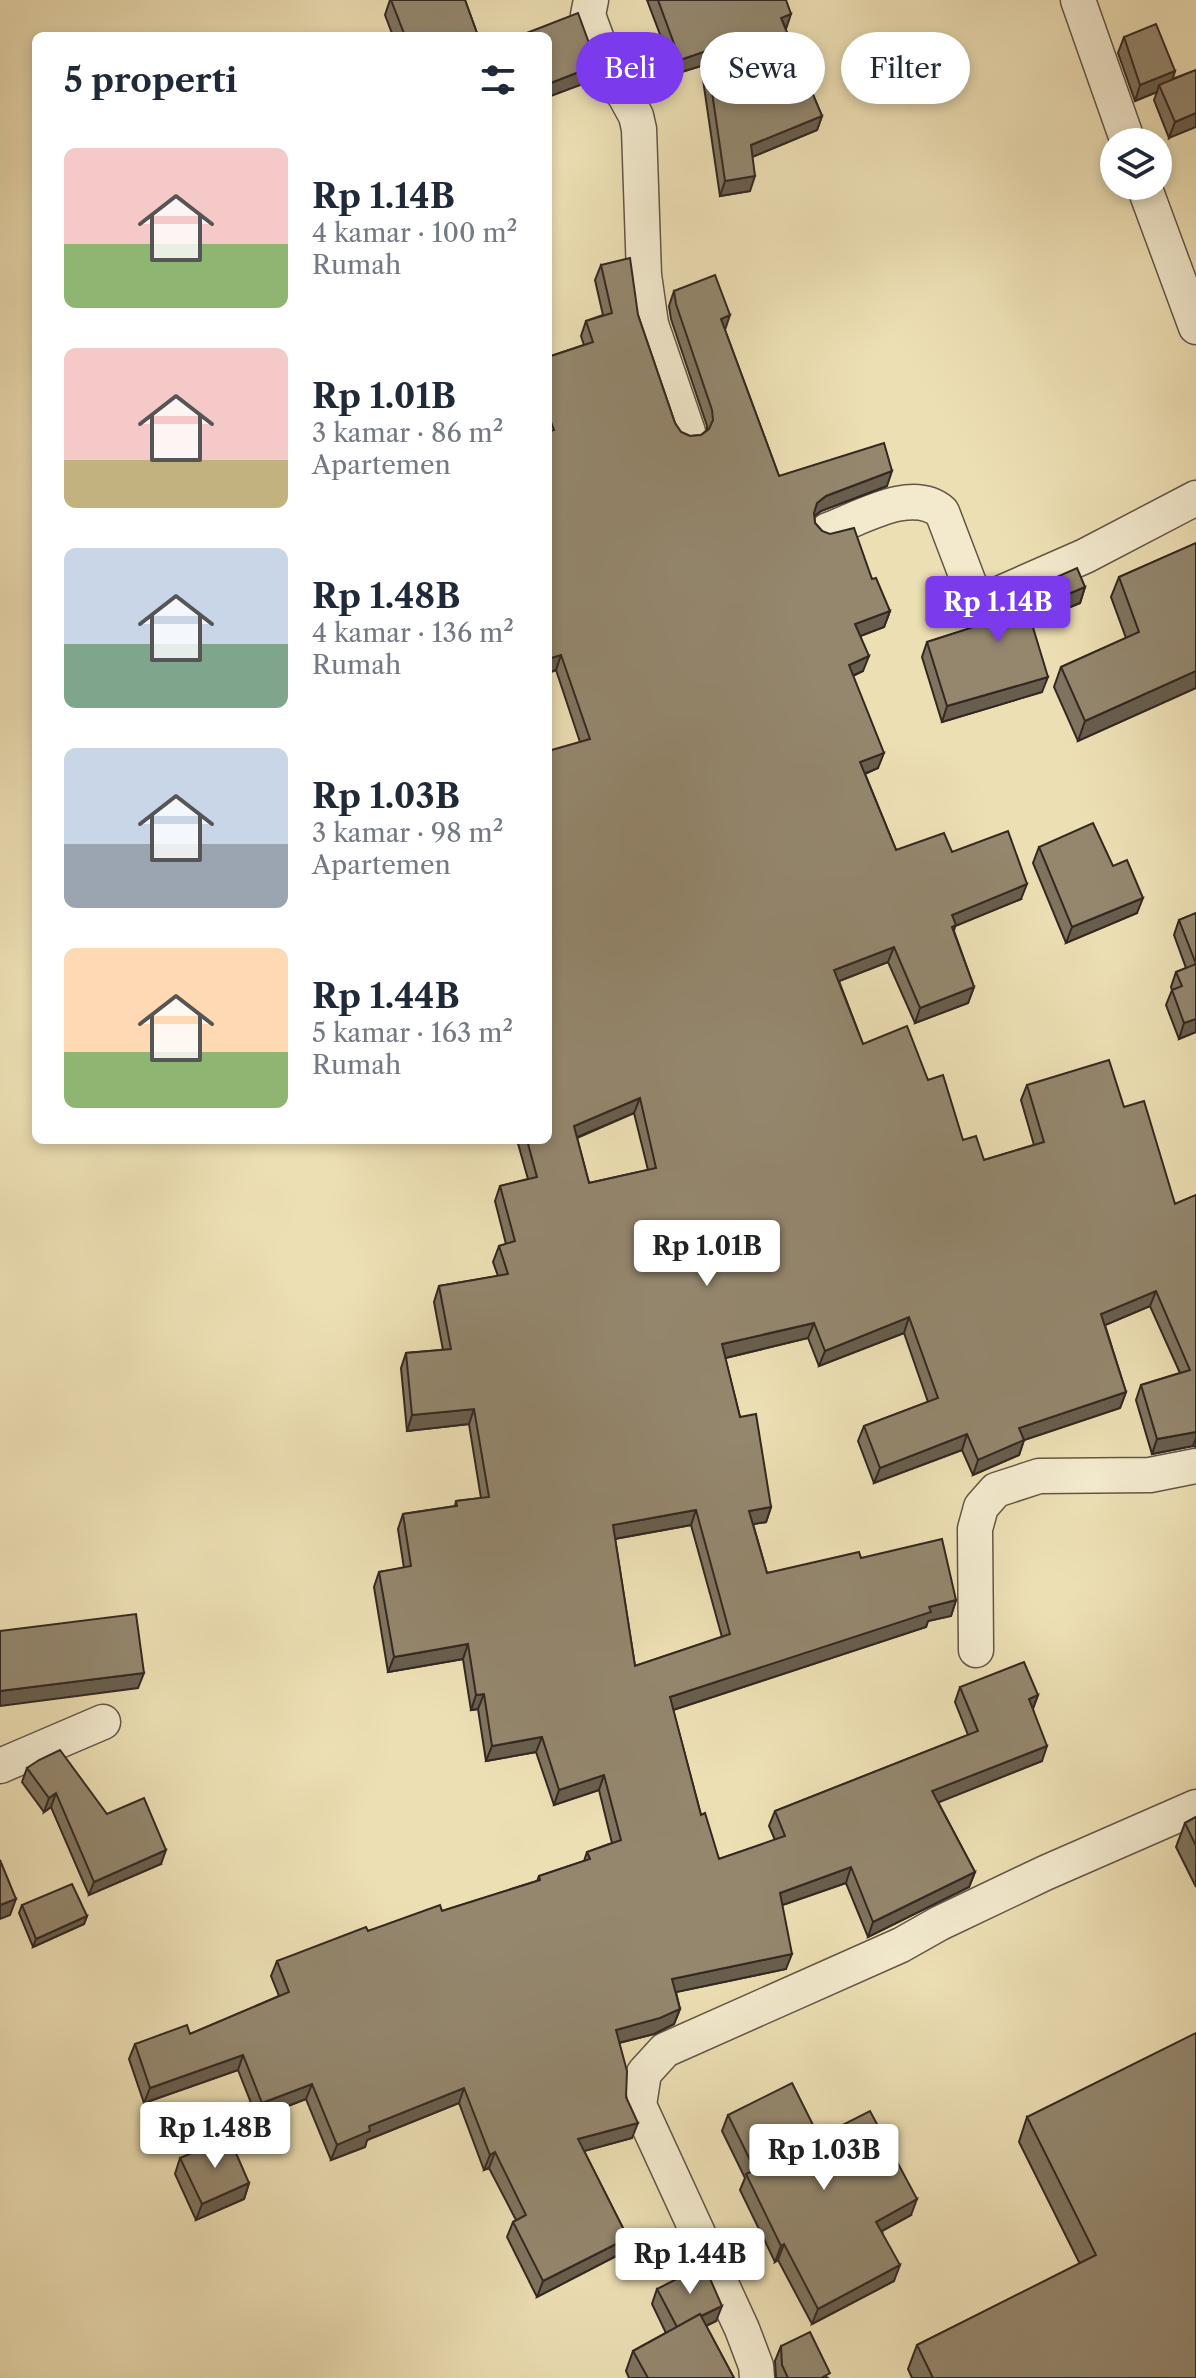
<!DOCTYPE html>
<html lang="id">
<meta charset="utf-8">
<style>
:root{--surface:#fff;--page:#f6f6f7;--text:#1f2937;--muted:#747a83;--accent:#7c3aed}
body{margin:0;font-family:"Libre Caslon Text",serif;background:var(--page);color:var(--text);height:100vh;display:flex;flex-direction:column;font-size:30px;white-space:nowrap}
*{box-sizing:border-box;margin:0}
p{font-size:26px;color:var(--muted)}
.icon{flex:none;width:44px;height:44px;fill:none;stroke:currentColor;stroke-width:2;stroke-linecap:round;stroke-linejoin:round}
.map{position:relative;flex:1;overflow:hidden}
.side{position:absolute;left:32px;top:32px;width:520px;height:1112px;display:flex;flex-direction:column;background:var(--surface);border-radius:12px;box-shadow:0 4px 12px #0003}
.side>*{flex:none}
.top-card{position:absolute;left:576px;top:32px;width:500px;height:72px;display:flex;gap:16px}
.tools{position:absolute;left:1100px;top:128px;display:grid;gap:16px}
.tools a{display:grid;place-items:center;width:72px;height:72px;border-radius:50%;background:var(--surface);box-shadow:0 4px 12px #0003;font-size:40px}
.price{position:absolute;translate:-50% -68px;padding:0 18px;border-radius:8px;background:#fff;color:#222;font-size:26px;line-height:52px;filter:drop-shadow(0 2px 4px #0008)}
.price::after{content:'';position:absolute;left:50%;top:48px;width:24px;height:18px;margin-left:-12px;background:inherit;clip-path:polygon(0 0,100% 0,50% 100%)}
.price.current{background:var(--accent);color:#fff}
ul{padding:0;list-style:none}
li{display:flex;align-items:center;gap:24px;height:200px;padding:0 32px}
li span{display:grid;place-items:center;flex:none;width:224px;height:160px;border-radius:12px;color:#555}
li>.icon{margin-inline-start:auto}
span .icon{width:96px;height:96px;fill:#fffc;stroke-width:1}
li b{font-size:34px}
h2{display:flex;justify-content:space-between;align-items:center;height:96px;padding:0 32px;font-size:34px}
.pill{padding:0 28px;border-radius:36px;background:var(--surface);box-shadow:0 4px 12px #0003;font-size:28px;line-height:72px}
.pill.current{background:var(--accent);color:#fff}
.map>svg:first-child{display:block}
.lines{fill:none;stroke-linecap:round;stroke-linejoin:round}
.street-casing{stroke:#625646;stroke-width:37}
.street{stroke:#f3eace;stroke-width:34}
.wall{fill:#7f745f;stroke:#342822;stroke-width:2;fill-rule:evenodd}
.shaded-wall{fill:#685e4d;stroke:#342822;stroke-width:2}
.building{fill:#94876e;stroke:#342822;stroke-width:2;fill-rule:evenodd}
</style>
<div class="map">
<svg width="1196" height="2378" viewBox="0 0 1196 2378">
<rect width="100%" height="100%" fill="#eddfb4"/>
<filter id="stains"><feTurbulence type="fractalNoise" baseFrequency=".0025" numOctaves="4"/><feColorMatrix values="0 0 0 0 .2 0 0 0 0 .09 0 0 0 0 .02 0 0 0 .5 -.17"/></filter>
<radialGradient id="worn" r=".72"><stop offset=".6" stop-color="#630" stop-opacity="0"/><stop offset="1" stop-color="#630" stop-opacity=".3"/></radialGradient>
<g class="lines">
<g class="street-casing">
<g id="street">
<polyline points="591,0 588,15 613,83 624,94 636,116 639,129 644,275 651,324 688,432"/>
<polyline points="1078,0 1128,142"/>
<polyline points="1144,186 1196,327"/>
<path d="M828,530C861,518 912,486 942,512L969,583L974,591L984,597L994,596L1085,556L1196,498"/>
<polyline points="976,1650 975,1529 981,1507 996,1490 1039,1476 1150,1475 1196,1466"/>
<polyline points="0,1766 103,1722"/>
<polyline points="757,2378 756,2366 742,2329 639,2105 644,2073 665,2050 901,1945 940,1923 1045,1873 1196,1807"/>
</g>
</g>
<use href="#street" class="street"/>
</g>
<g class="wall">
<polygon points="390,0 465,0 478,36 393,36 385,15"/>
<polygon points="647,0 786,0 785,29 822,116 817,130 752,157 750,191 720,196 701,66 675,74"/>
<polygon points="1124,37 1175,71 1172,79 1196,70 1169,138 1154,100 1157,92 1135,101 1118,53"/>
<path d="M601,265L638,315L675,423L681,432L690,436L701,435L707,430V426L671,319L669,306L674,291L725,330L779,476L887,486L821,511L814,516L815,523L822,531L872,579L890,611L884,627L860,636L863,671L853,676L878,768L865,774L896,850L952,852L1021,899L955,926L954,931L974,987L968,1003L915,1023L888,962L839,981L863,1044L928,1080L963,1140L984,1160L1034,1145L1021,1100L1027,1085L1124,1107L1175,1204L1196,1195V1447L1193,1446L1152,1454L1136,1400L1141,1385L1180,1373L1150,1306L1105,1325L1126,1392L1120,1408L1024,1440L1019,1455L973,1475L962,1450L874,1483L858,1441L864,1426L928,1402L904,1333L819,1366L808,1338L725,1358L740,1417L771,1507L766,1522L753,1524L767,1573L861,1558L956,1600L951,1616L928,1621L926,1627L673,1710L701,1815L719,1859L775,1840L769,1826L775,1811L968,1735L955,1702L960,1687L1038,1695L1033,1709L1042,1761L938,1802L975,1872L969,1887L868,1937L846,1883L782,1905L786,1969L676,1992L680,2009L674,2024L654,2034L619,2043L632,2138L584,2151L628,2238L622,2253L537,2297L507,2237L513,2222L516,2220L489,2168L484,2170L459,2103L367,2140L365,2147L331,2160L306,2099L257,2118L238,2070L144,2103L129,2059L135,2044L190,2034L279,1996L271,1976L277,1961L368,1931L442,1911L537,1881L539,1876L584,1861L587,1852L612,1843L599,1790L554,1805L536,1752L486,1761L478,1709L471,1710L463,1659L388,1672L374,1587L379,1572L404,1568L398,1529L403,1514L455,1506L456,1501L481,1498L469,1424L407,1431L401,1368L406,1353L443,1350L434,1302L439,1286L498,1276L493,1262L499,1246L506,1244L495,1201L500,1186L528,1179L517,1140H548L580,742L556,670L548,673V357L584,345L581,336L586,321L603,315L595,280ZM634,1113L648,1170L589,1183L577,1138ZM691,1525L722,1637L635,1666L615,1539Z"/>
<polygon points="1196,543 1196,688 1078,741 1054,687 1061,667 1126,638 1111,597 1119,577"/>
<polygon points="1085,587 1080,603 1032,623 1042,692 942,722 922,657 927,642 972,628 966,613 972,597 992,601"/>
<polygon points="1039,847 1113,866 1137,913 1066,943 1033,863"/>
<polygon points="1196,913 1196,1032 1179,1039 1166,1005 1172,990 1171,987 1176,972 1186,968 1174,935 1179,920"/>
<polygon points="27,1768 107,1814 161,1864 89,1895 51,1807 44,1812 22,1782"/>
<polygon points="1196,1817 1196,1887 1176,1847 1185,1823"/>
<polygon points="22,1905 87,1916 84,1924 33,1947 19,1913"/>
<polygon points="728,2115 819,2137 911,2215 882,2231 894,2281 812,2324 778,2260 775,2262 740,2190 745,2178 722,2131"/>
<polygon points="1027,2117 1196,2378 912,2378 908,2369 917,2345 1080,2264 1019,2142"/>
<polygon points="180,2158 249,2183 244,2199 196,2220 175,2174"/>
<polygon points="657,2289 716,2321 706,2326 734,2378 629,2378 626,2371 633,2351 666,2333 652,2304"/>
<polygon points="781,2346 828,2378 776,2378 775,2361"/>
</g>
<g class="shaded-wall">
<polygon points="791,14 786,29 781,18"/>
<polygon points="706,51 701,66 675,74 680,60"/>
<polygon points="597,65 591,81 548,97 548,84"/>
<polygon points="1175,71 1170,87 1159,85 1157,92 1135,101 1140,85"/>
<polygon points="1196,113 1196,127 1169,138 1175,122"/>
<polygon points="822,116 817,130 745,160 751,145"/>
<polygon points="755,176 750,191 720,196 725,181"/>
<polygon points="730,315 725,330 721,319"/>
<polygon points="892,471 887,486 821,511 812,518 817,503 826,496"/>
<polygon points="1085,587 1080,603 1022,627 1028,611"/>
<polygon points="890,611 884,627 850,640 855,624"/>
<polygon points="561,655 556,670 548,673 548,659"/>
<polygon points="869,656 863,671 843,680 849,665"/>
<polygon points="1196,671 1196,688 1078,741 1085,721"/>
<polygon points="1048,677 1042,692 942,722 947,706"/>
<polygon points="884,753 878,768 854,778 860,762"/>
<polygon points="1027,884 1021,899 955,926 950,940 952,915"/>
<polygon points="1143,898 1137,913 1066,943 1072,927"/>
<polygon points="894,947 888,962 829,985 834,970"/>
<polygon points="974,987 968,1003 915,1023 920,1008"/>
<polygon points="1196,1019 1196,1032 1179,1039 1184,1023"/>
<polygon points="640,1098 634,1113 568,1141 574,1126"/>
<polygon points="1156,1291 1150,1306 1096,1329 1101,1314"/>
<polygon points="909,1317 904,1333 819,1366 825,1351"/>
<polygon points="814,1323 808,1338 717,1360 722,1344"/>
<polygon points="1126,1392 1120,1408 1024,1440 1019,1455 973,1475 978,1460 1019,1428"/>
<polygon points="474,1409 469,1424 407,1431 412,1415"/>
<polygon points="1196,1432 1196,1438 1193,1446 1152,1454 1157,1439"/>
<polygon points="967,1434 962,1450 874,1483 880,1468"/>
<polygon points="771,1507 766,1522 743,1526 749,1511"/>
<polygon points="696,1510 691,1525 608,1540 613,1525"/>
<polygon points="956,1600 951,1616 928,1621 926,1627 664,1713 670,1697 929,1607"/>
<polygon points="468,1644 463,1659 388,1672 394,1657"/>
<polygon points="144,1673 138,1688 0,1706 0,1691"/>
<polygon points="484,1694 478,1709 471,1710 476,1695"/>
<polygon points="1038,1695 1032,1710 1029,1699"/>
<polygon points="542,1737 536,1752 486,1761 492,1746"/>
<polygon points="1047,1746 1042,1761 927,1807 932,1791"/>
<polygon points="604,1775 599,1790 554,1805 559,1790"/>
<polygon points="56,1793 51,1807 44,1812 49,1798"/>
<polygon points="166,1850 161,1864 89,1895 94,1882"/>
<polygon points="851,1867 846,1883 774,1908 780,1893"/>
<polygon points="975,1872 969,1887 868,1937 873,1922"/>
<polygon points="16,1899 10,1915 0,1919 0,1905"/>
<polygon points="87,1916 84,1924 33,1947 36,1939"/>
<polygon points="792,1954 786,1969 667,1994 672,1979"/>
<polygon points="680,2009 674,2024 654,2034 610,2045 616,2030"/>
<polygon points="243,2055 238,2070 144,2103 150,2088"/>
<polygon points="312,2084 306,2099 257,2118 262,2103"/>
<polygon points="464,2088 459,2103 367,2140 365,2147 331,2160 337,2145 369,2126"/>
<polygon points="638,2123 632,2138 573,2154 578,2139"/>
<polygon points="495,2152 489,2168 484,2170 490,2155"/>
<polygon points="249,2183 244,2199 196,2220 202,2204"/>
<polygon points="917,2199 911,2215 871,2237 876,2222"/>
<polygon points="628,2238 622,2253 537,2297 543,2281"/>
<polygon points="784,2244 778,2260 775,2262 781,2246"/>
<polygon points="900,2265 894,2281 812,2324 818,2309"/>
<polygon points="722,2306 716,2321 671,2343 677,2328"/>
</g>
<g class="building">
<polygon points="391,0 465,0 478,36 405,36"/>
<polygon points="658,0 786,0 791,14 781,18 822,116 751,145 755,176 725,181 706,51 680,60"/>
<polygon points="578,13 597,65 548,84 548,36 519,36"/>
<polygon points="1156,24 1175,71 1140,85 1124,37"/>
<polygon points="1196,70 1196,113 1175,122 1159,85"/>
<path d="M630,258L638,315L675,423L681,432L690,436L701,435L709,429L713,420L712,410L676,304L674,291L715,275L730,315L721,319L779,476L884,443L892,471L826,496L817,503L814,513L815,523L822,531L830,534L854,528L872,579L876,578L890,611L855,624L869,656L849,665L884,753L860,762L896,850L944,833L952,852L1008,831L1027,884L952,915L956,925L952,927L974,987L920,1008L894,947L834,970L863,1044L907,1026L928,1080L943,1075L963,1140L976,1136L984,1160L1044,1142L1027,1085L1109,1060L1124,1107L1144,1101L1175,1204L1196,1195V1432L1157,1439L1141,1385L1190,1370L1156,1291L1101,1314L1126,1392L1019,1428L1024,1440L978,1460L967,1434L880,1468L864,1426L938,1398L909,1317L825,1351L814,1323L722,1344L740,1417L756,1414L771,1507L749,1511L767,1573L859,1552L861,1558L942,1539L956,1600L929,1607L931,1612L670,1697L701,1815L705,1813L719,1859L785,1836L775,1811L978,1731L960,1687L1024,1662L1038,1695L1029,1699L1047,1746L932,1791L975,1872L873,1922L851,1867L780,1893L792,1954L672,1979L680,2009L660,2018L616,2030L627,2071L626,2097L638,2123L578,2139L628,2238L543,2281L513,2222L526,2215L495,2152L490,2155L464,2088L369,2126L370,2131L337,2145L312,2084L262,2103L243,2055L150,2088L135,2044L187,2025L190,2034L289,1992L277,1961L366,1927L368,1931L440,1905L442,1911L540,1880L539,1876L590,1859L587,1852L621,1840L604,1775L559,1790L542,1737L492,1746L484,1694L476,1695L468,1644L394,1657L379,1572L411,1566L403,1514L457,1506L456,1501L489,1497L474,1409L412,1415L406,1353L451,1349L439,1286L508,1274L499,1246L515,1241L500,1186L537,1177L527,1140H548V751L590,739L561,655L548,659V432L554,430L548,414V357L593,342L586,321L612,313L601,265ZM640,1098L656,1168L589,1183L574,1126ZM696,1510L730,1634L635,1666L613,1525Z"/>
<polygon points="1196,543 1196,671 1085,721 1061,667 1139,632 1119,577"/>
<polygon points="1077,568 1085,587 1028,611 1048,677 947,706 927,642 983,624 972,597 992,601 1007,599"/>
<polygon points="1093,823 1113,866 1127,860 1143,898 1072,927 1039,847"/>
<polygon points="1196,913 1196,964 1179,920"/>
<polygon points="1196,964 1196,1019 1184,1023 1172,990 1182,986 1176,972"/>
<polygon points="136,1614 144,1673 0,1691 0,1631"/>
<polygon points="60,1750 107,1814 144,1798 166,1850 94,1882 56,1793 49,1798 27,1768 39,1760"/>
<polygon points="1196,1817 1196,1846 1185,1823"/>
<polygon points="0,1860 16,1899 0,1905"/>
<polygon points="72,1884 87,1916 36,1939 22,1905"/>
<polygon points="1196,2033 1196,2378 933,2378 917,2345 1096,2255 1027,2117"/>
<polygon points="792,2083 819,2137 870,2111 917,2199 876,2222 900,2265 818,2309 784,2244 781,2246 746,2174 755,2170 728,2115"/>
<polygon points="229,2137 249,2183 202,2204 180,2158"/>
<polygon points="704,2265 722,2306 701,2316 700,2314 677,2327 657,2289"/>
<polygon points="700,2314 734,2378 648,2378 633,2351"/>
<polygon points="810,2332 830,2373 821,2378 788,2378 782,2365 781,2346"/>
</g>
<rect width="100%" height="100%" filter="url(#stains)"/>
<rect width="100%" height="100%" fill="url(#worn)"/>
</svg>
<div class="tools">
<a><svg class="icon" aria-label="layers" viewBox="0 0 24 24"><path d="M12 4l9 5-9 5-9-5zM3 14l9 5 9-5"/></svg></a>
</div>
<b class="price current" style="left:998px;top:644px">Rp 1.14B</b>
<b class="price" style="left:707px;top:1288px">Rp 1.01B</b>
<b class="price" style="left:215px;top:2170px">Rp 1.48B</b>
<b class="price" style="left:824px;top:2192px">Rp 1.03B</b>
<b class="price" style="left:690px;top:2296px">Rp 1.44B</b>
<div class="top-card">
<a class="pill current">Beli</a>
<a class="pill">Sewa</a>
<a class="pill">Filter</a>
</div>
<section class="side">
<h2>5 properti<svg class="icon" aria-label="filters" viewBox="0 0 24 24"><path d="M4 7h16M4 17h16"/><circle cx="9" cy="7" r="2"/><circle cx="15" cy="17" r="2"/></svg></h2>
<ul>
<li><span style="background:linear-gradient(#f6c9c9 60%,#8fb573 0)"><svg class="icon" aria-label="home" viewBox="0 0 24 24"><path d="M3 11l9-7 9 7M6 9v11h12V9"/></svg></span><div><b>Rp 1.14B</b><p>4 kamar · 100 m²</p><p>Rumah</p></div></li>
<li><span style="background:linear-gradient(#f6c9c9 70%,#c2b280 0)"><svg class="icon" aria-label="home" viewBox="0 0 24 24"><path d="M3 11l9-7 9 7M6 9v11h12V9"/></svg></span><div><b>Rp 1.01B</b><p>3 kamar · 86 m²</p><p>Apartemen</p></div></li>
<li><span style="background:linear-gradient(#c9d6e8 60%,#7fa58c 0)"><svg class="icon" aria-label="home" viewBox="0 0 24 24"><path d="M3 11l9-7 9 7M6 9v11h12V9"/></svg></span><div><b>Rp 1.48B</b><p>4 kamar · 136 m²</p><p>Rumah</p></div></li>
<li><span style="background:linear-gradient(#c9d6e8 60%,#9aa5b1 0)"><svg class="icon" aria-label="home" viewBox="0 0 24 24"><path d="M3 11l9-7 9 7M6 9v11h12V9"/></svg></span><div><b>Rp 1.03B</b><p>3 kamar · 98 m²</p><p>Apartemen</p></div></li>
<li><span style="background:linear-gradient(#ffd9b3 65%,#8fb573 0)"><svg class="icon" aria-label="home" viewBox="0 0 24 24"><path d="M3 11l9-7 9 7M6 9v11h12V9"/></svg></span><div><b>Rp 1.44B</b><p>5 kamar · 163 m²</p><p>Rumah</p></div></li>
</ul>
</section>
</div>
